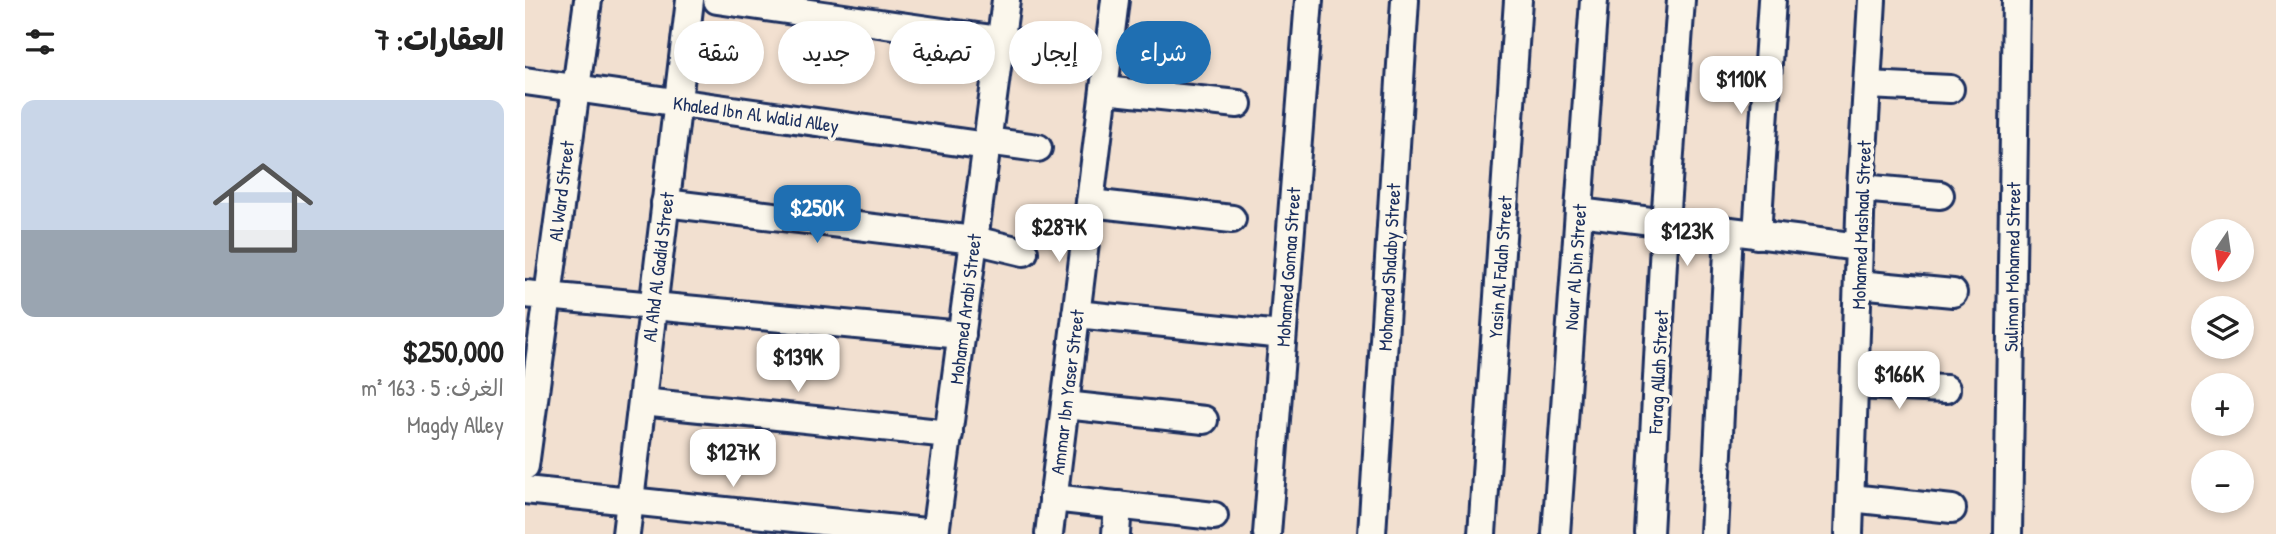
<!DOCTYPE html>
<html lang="ar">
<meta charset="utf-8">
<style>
:root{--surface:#fff;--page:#f2f2f2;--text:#222;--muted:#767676;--line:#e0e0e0;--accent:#1f6fb2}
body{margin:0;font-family:"Patrick Hand","Playpen Sans Arabic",sans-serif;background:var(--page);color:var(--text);direction:rtl;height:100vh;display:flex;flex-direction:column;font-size:26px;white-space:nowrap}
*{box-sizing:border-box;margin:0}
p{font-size:23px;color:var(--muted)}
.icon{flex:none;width:38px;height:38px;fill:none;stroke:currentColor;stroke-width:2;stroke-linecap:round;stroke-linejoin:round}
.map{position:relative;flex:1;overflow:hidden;direction:ltr}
.details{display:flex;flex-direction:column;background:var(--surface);width:525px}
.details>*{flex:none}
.top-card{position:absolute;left:21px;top:21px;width:665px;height:63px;direction:rtl;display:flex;gap:14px}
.needle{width:46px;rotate:193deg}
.buttons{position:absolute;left:1666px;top:219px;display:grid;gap:14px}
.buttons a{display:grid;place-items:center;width:63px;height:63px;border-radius:50%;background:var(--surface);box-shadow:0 4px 10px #0003;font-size:35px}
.price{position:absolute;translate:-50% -60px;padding:0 16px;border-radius:14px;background:#fff;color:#222;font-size:23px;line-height:46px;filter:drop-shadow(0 2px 4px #0008)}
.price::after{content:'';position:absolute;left:50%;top:42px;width:21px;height:16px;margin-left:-10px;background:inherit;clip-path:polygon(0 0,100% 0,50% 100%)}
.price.on{background:var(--accent);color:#fff}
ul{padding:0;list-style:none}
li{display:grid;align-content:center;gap:14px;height:371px;padding:0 21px}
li+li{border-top:2px solid var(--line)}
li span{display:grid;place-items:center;height:217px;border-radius:14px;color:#555}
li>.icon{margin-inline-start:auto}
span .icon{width:126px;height:126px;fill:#fffc;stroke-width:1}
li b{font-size:30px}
h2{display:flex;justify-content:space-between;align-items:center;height:84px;padding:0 21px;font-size:30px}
.chip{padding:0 24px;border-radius:32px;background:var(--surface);box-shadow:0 4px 10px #0003;font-size:24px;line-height:63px}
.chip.on{background:var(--accent);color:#fff}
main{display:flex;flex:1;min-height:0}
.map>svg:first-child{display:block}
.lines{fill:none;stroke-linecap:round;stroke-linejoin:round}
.street-casing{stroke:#1b2f5e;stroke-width:32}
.street{stroke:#fbf7ec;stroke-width:26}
.labels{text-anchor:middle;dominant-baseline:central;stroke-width:7;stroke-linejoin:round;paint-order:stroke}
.street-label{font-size:19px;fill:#1b2f5e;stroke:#fbf7ec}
</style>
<main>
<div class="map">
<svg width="1751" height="534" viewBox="0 0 1751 534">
<rect width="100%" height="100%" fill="#f2e0d0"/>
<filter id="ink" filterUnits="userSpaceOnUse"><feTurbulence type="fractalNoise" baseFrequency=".0143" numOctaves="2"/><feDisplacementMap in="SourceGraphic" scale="14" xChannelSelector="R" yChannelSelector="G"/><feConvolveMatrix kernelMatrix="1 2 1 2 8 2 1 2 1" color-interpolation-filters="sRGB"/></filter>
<g filter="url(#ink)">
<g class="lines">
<g class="street-casing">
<g id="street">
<polyline points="192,0 530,48"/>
<polyline points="0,81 462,146"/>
<polyline points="1343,85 1425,89"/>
<polyline points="579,90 713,104"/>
<polyline points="462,141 513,148"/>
<polyline points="1336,188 1415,195"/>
<polyline points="140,203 449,240 499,252"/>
<polyline points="565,203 707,219"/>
<polyline points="1054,212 1334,247"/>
<polyline points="1232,235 1247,0"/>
<polyline points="1333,284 1428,293"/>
<polyline points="0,294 437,335"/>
<polyline points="551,314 757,335"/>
<polyline points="1330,385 1421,389"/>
<polyline points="117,402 424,434"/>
<polyline points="540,405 679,420"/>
<polyline points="0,466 63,0"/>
<polyline points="0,490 410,533"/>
<polyline points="528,498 689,516"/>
<polyline points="1326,498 1427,509"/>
<polyline points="101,534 165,0"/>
<polyline points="410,534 481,0"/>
<polyline points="524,534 590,0"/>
<polyline points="591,534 593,505"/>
<polyline points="742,534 784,0"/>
<polyline points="847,534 880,0"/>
<polyline points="957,534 993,0"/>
<polyline points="1031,534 1069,0"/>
<polyline points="1124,534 1140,223 1156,0"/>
<polyline points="1189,534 1204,231"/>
<polyline points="1324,534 1336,188 1347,0"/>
<polyline points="1483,534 1491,0"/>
</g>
</g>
<use href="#street" class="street"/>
</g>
</g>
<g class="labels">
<g class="street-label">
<text transform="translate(231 114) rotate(8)">Khaled Ibn Al Walid Alley</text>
<text transform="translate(36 191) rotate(-83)">Al Ward Street</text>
<text transform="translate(1336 225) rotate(-88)">Mohamed Mashaal Street</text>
<text transform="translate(133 267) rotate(-83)">Al Ahd Al Gadid Street</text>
<text transform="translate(763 267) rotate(-86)">Mohamed Gomaa Street</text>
<text transform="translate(864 267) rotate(-87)">Mohamed Shalaby Street</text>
<text transform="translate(975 267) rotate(-86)">Yasin Al Falah Street</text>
<text transform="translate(1050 267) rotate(-86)">Nour Al Din Street</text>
<text transform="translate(1487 267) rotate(-89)">Suliman Mohamed Street</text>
<text transform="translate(440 309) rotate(-83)">Mohamed Arabi Street</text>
<text transform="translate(1133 372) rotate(-87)">Farag Allah Street</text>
<text transform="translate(542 392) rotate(-83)">Ammar Ibn Yaser Street</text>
</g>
</g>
</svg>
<div class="buttons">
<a><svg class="needle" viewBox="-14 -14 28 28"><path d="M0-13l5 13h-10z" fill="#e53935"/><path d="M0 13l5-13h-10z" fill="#767676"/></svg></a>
<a><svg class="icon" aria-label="layers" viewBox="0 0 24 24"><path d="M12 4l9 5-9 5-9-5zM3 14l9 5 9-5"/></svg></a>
<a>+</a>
<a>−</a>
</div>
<b class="price" style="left:1216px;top:116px">$110K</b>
<b class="price on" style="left:292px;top:245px">$250K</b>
<b class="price" style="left:534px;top:264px">$287K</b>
<b class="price" style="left:1162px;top:268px">$123K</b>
<b class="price" style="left:273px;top:394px">$139K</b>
<b class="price" style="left:1374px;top:411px">$166K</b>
<b class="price" style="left:208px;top:489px">$127K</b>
<div class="top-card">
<a class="chip on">شراء</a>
<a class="chip">إيجار</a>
<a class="chip">تصفية</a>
<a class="chip">جديد</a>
<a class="chip">شقة</a>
</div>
</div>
<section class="details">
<h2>العقارات: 7<svg class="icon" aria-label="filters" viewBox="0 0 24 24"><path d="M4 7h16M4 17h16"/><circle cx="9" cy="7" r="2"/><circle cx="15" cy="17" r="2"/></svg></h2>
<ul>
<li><span style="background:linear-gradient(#c9d6e8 60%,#9aa5b1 0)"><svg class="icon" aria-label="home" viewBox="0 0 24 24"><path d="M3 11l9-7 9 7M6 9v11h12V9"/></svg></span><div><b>$250,000</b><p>الغرف: 5 · 163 m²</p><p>Magdy Alley</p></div></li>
</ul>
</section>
</main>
